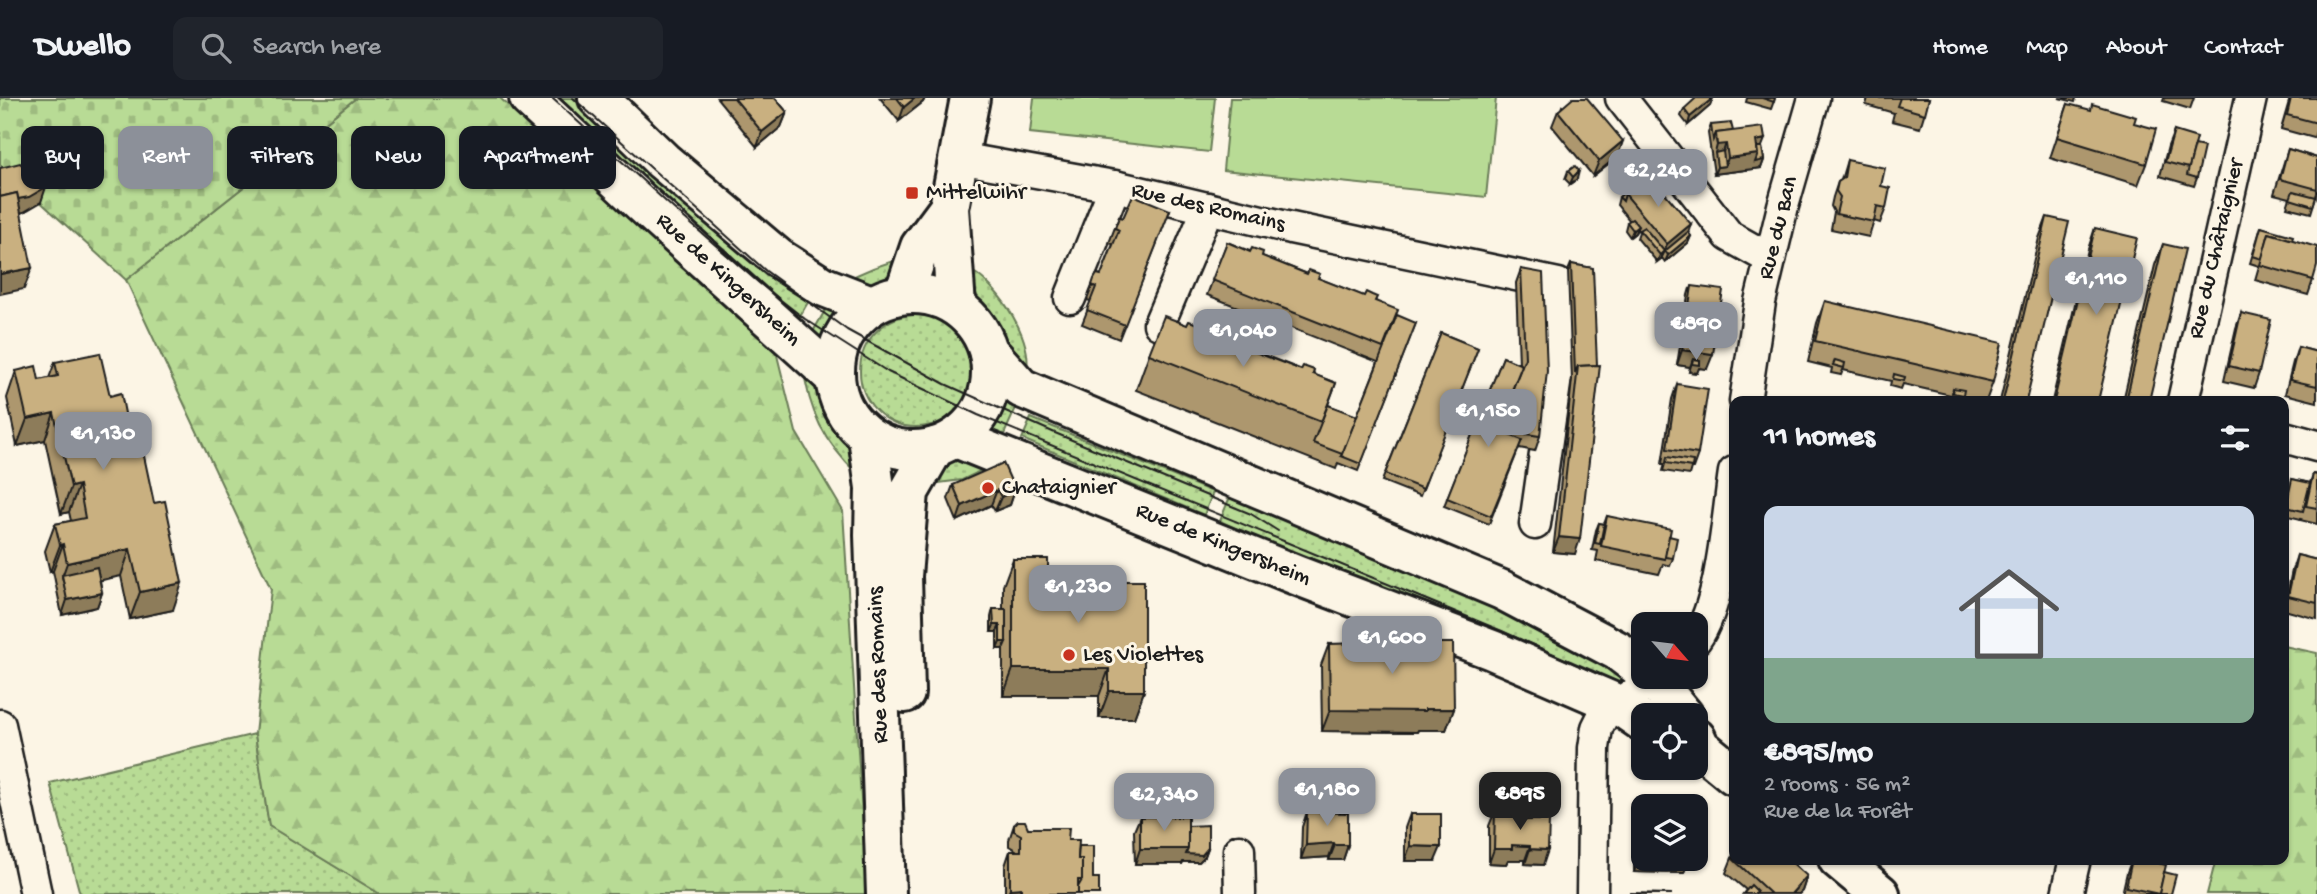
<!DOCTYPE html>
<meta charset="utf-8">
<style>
:root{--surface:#171b24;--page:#20242c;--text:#f1f3f6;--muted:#9ea1a6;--line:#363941;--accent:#8c9099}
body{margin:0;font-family:"Gochi Hand",sans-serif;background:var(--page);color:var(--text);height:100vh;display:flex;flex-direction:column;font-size:26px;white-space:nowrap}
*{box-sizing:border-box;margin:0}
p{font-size:23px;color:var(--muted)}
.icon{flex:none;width:38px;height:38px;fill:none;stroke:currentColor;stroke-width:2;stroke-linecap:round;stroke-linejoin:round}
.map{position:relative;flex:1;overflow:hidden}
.panel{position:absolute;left:1729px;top:298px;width:560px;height:469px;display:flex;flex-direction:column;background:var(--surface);border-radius:14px;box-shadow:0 2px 5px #0004}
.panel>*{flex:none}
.guide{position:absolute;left:21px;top:28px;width:665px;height:63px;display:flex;gap:14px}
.needle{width:46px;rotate:118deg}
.controls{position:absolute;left:1631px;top:514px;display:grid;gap:14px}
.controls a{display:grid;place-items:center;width:77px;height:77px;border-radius:14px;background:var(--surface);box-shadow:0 2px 5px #0004;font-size:35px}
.price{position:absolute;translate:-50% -60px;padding:0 16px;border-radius:14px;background:var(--accent);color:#fff;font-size:23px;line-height:46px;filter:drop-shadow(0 2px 4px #0008)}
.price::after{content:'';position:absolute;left:50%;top:42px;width:21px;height:16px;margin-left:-10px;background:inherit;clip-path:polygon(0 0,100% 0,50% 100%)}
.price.current{background:#222;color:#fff}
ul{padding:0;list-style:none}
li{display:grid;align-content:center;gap:14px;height:371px;padding:0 35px}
li span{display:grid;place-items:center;height:217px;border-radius:14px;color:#555}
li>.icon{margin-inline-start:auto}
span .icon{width:126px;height:126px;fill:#fffc;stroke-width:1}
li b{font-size:30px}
h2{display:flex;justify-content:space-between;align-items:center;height:84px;padding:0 35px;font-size:30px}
.tag{padding:0 24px;border-radius:14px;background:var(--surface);box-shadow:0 2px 5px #0004;font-size:24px;line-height:63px}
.tag.current{background:var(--accent);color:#fff}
header{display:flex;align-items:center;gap:42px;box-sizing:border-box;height:98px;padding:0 35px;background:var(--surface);border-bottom:2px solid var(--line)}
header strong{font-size:33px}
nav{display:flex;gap:38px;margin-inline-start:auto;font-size:24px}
.search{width:490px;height:63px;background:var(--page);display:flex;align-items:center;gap:18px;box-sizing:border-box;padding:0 24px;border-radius:14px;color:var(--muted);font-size:26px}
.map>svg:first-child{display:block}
.grass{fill:url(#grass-dots);stroke:#6a7c58;stroke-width:2}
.forest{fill:url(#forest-firs);stroke:#6a7c58;stroke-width:2}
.cemetery{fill:url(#cemetery-stones);stroke:#6a7c58;stroke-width:2}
.park{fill:#b8db95;stroke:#6a7c58;stroke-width:2}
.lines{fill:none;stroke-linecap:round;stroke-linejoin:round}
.minor-casing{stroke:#1c1c1c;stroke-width:35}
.major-casing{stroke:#1c1c1c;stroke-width:44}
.minor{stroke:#fcf5e5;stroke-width:30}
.major{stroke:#fcf5e5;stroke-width:38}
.tram{stroke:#1c1c1c;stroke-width:2}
.wall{fill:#ad976e;stroke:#1c1c1c;stroke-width:2}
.shaded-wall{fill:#8d7b5a;stroke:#1c1c1c;stroke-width:2}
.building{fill:#c9b080;stroke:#1c1c1c;stroke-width:2}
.poi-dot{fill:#c8321e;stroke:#fcf5e5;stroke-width:2.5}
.labels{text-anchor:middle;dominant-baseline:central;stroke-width:6;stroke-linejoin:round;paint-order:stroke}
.poi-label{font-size:23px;fill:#1c1c1c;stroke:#fcf5e5;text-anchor:start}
.street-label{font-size:23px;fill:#1c1c1c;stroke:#fcf5e5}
</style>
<header>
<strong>Dwello</strong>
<div class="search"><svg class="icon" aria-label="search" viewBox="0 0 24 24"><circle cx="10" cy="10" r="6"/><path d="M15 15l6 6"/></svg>Search here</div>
<nav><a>Home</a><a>Map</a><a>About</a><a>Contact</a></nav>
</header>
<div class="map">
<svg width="2317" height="796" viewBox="0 0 2317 796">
<defs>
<pattern id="grass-dots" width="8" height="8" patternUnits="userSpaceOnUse" patternTransform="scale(1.75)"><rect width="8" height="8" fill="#b8db95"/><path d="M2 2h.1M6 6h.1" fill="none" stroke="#9ebb80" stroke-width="1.8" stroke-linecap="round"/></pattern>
<pattern id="forest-firs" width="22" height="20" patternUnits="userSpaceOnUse" patternTransform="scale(1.75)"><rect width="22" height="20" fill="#b8db95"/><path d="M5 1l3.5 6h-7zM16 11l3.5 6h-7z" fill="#9ebb80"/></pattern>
<pattern id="cemetery-stones" width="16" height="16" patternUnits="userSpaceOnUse" patternTransform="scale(1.75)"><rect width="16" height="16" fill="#b8db95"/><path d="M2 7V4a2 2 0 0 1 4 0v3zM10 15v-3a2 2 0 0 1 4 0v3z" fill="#9ebb80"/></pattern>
</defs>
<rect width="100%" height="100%" fill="#fcf5e5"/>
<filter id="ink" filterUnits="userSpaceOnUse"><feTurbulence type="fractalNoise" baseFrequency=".0143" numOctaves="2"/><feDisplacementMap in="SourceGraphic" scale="14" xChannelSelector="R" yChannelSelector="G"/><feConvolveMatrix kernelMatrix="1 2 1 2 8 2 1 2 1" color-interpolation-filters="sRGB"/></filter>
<g filter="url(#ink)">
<g class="grass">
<polygon points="544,0 586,0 810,201 794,228"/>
<path d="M906,160C888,195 874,190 839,186C861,174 882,165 906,160Z"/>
<path d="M972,173C1000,190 1035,242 1026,277L1006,253L995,227L978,200L970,181Z"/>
<polygon points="831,202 843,214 828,244 822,246 810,239"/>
<circle cx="916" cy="273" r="56"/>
<path d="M803,267L821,275L827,299L833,315L850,341L858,377C824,343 809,315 803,267Z"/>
<polygon points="1005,298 1020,301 1001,343 989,335 989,328"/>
<polygon points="1031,320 1213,394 1204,417 1022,341"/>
<polygon points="957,356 987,370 962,382 930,386 935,367"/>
<polygon points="1233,391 1496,501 1627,577 1613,591 1242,442 1244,434 1220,423"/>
<polygon points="255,636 269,728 380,796 80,796 50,685"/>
</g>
<g class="forest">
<polygon points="356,0 500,0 775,249 796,334 843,413 867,796 380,796 269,728 255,636 271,491 126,182"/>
<polygon points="2284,548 2317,555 2317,796 2207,796 2216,761 2284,761"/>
</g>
<polygon class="cemetery" points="0,0 356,0 126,182 0,67"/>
<g class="park">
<polygon points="1034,0 1215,0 1209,54 1030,35"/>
<polygon points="1230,0 1496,0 1486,99 1223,72"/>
</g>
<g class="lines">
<g class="minor-casing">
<g id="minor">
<polyline points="1621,0 1729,138 1770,161"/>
<polyline points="959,60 1119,89 1291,130 1558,186 1557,272 1535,426"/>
<polyline points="1070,200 1115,88"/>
<polyline points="1159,226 1208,110"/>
<polyline points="1745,303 1760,204 1783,108 1814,0"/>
<polyline points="2183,303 2251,0"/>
<polyline points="2284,339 2317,348"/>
<path d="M1696,541C1722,505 1727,420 1734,374"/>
<polyline points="0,627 36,796"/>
<polyline points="1239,752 1240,796"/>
<polyline points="1592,796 1594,650 1597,630 1604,616 1658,579"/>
<polyline points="2067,796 2075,761"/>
</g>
</g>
<g class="major-casing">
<g id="major">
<polyline points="529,0 644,107 834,279"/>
<polyline points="598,0 663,63 778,160 822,188 871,207"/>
<circle cx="913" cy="274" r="78"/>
<polyline points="904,196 920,149 949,110"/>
<polyline points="956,208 949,110 970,0"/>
<polyline points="989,254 1021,290 1502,492 1618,553 1643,572"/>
<polyline points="868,339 875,390 874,437 886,796"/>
<polyline points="956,340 1296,477 1492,552 1617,606 1643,624"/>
<polyline points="1652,579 1684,618"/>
<polyline points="905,595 902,478 909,394 935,349"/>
<polyline points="1696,640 1700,649 1734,677"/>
<polyline points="1838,761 1880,796"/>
</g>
</g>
<use href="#minor" class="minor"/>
<use href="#major" class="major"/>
<g class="tram">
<polyline points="552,0 674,111 759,185 805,221 888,274 978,317 1502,533 1600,577"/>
<polyline points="573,0 766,173 847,232 945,286 1055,335 1251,416 1278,433"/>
</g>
</g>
<g class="wall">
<polygon points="717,0 775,0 787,14 781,29 757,49"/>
<polygon points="880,0 925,0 923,4 899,23"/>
<polygon points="1713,0 1710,8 1688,27 1681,18 1684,11"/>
<polygon points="1747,0 1775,0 1771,11 1746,4"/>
<polygon points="1868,0 1929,0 1920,30 1892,23 1894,15 1866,7"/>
<polygon points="2059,0 2076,0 2075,4"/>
<polygon points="2164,0 2194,0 2190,11 2163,3"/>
<polygon points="2290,0 2317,0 2317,30 2314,40 2281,31"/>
<polygon points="2068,6 2146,66 2138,87 2050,60"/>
<polygon points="1562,8 1618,58 1593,78 1552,28 1558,13 1561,11"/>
<polygon points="1711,27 1733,33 1762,49 1764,62 1761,70 1714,76 1708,35"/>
<polygon points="2174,33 2195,47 2197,80 2194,88 2160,78 2168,48"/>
<polygon points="2288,51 2317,60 2317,95 2311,115 2287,109 2290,100 2274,96"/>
<polygon points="1847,62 1881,88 1886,110 1880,125 1874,123 1869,139 1831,131 1834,114 1831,108 1833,99 1838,84 1841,82"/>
<polygon points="1568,73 1577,81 1570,86 1565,81"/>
<polygon points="1642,80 1691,138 1688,145 1665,164 1662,160 1657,164 1637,140 1639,134 1637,131 1635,135 1630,139 1625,132 1627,124 1630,123 1617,107 1619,99"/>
<polygon points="1170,112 1119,241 1082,226 1091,203 1087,202 1097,176 1101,177 1113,146 1109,145 1119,119 1123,120"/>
<polygon points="2047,119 2026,303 2000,303 2039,140"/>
<polygon points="2261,129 2292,142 2313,182 2308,197 2255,182 2259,168 2250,165"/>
<polygon points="2095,130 2098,303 2052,303 2088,151"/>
<polygon points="1227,144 1376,203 1394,224 1416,225 1358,373 1338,365 1336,371 1136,292 1149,256 1199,232 1336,285 1328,307 1357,318 1378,264 1207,197"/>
<polygon points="2163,146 2149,303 2123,303 2155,167"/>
<polygon points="1571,166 1593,170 1575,456 1553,454 1572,282 1568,173"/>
<polygon points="1521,171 1540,338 1535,353 1519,350 1489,426 1444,408 1503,259 1519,266 1516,185"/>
<polygon points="1690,190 1707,271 1699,270 1697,275 1689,274 1690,269 1677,267 1688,197"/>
<polygon points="1825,203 1993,284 1986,303 1973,303 1962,300 1961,303 1952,303 1950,302 1951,297 1903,286 1901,291 1890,288 1891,283 1843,272 1841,277 1831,275 1832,270 1808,264 1817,225"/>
<polygon points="2241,215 2259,275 2254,290 2224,283 2236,230"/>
<polygon points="1441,235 1478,250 1420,398 1382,383"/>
<polygon points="2298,249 2317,254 2317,304 2285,296 2293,264"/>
<polygon points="55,264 110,298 131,346 173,512 130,521 121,478 100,482 102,495 97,509 62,517 53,473 50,474 45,453 55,426 71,423 69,414 61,416 45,342 17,348 7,300 16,273 39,282 49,280"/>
<polygon points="1677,286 1698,356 1693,370 1691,370 1689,377 1663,373 1665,366 1662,366 1672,301"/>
<polygon points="2313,376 2317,377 2317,426 2300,422 2301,421 2284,417 2290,389 2292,381 2310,385"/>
<polygon points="953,387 1015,392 1010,407 995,413 991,407 957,423 948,401"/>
<polygon points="1607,418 1669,438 1673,460 1670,468 1663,466 1659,476 1596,463 1598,453 1592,452 1596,432 1599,425 1604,426"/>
<polygon points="2297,457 2317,462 2317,521 2284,512 2292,472"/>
<polygon points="1013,461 1048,483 1144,593 1134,620 1099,620 1099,598 1003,598 1003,551 997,551 997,534 991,534 991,519 993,511 1003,511 1003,488"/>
<polygon points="1329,546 1454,611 1446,632 1418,632 1417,634 1322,633 1321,567"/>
<polygon points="1495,713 1525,722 1543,767 1525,766 1525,762 1508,762 1506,766 1489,765 1489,728"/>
<polygon points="1307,714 1348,747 1343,762 1329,762 1329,759 1301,761 1302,729"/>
<polygon points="1410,716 1435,763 1405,763 1405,730"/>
<polygon points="1140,719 1188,728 1208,750 1205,758 1199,764 1183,764 1182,766 1135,766 1134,733"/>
<polygon points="1643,724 1643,761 1684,775 1634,774 1634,757 1640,743 1640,734"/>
<polygon points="1014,727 1028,730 1068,742 1079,748 1093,780 1099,796 1005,796 1005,768 1010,753 1016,753 1016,752 1009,748 1009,742"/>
<polygon points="1732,760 1807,778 1802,793 1799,796 1743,796 1746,792 1726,775"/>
<polygon points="2132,761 2164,774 2171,796 2122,796 2127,774"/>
</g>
<g class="shaded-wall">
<polygon points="915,0 925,0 923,4 899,23 904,9"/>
<polygon points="1713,0 1710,8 1688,27 1690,19"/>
<polygon points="787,14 781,29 757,49 762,34"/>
<polygon points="1765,41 1759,56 1754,57 1756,43"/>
<polygon points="1716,42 1731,47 1725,48 1721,61 1715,55 1717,47"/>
<polygon points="1623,43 1618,58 1593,78 1599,63"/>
<polygon points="1758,56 1764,62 1761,70 1714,76 1717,69 1725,68 1728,60"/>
<polygon points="1579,73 1577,81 1570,86 1573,79"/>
<polygon points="46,89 41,104 24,114 0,119 0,105"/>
<polygon points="1691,126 1686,141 1665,153 1661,161 1667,146"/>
<polygon points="1638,128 1635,135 1630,139 1633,132"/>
<polygon points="1691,138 1688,145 1665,164 1668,157"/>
<polygon points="1664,153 1661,161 1657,164 1660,157"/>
<polygon points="32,170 24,191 0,196 0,176"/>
<polygon points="1682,252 1713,256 1707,271 1699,270 1697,275 1689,274 1693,261 1690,269 1677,267"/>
<polygon points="54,315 45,342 17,348 27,321"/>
<polygon points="79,387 69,414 61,416 71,389"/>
<polygon points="997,392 991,407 957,423 962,408"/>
<polygon points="1015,392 1010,407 995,413 1001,399"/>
<polygon points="1559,439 1580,441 1575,456 1553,454"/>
<polygon points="63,446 53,473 50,474 60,447"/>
<polygon points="130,451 121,478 65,490 62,479 67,465"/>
<polygon points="182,485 173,512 130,521 140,494"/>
<polygon points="102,495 97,509 62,517 67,502"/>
<polygon points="994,527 1000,527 997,534 991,534"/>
<polygon points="1000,544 1006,544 1003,551 997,551"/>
<polygon points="1013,571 1109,571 1099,598 1003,598"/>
<polygon points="1109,593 1144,593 1134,620 1099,620"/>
<polygon points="1454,611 1446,632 1418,632 1417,634 1322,633 1330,612"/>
<polygon points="1334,745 1329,759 1301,761 1306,747"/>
<polygon points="1335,747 1348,747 1343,762 1329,762"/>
<polygon points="1512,747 1530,748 1525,762 1508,762 1506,766 1489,765 1494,751"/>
<polygon points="1410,748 1441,749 1435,763 1405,763"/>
<polygon points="1208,750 1205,758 1199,764 1183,764 1182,766 1135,766 1140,751"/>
<polygon points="1530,751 1548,752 1543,767 1525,766"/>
<polygon points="1640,759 1643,759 1643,761 1689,761 1684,775 1634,774"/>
<polygon points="1807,778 1802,793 1799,796 1791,796"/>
<polygon points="1021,790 1019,796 1008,796 1010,791"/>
</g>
<g class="building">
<polygon points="734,0 775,0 787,14 762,34"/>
<polygon points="897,0 915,0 904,9"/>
<polygon points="1573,0 1587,0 1623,43 1599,63 1558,13"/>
<polygon points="1696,0 1713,0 1690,19 1684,11"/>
<polygon points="1762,0 1775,0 1774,4"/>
<polygon points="1900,0 1929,0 1925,16 1897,8"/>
<polygon points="2291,0 2317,0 2317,25 2287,17"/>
<polygon points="2068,6 2091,12 2092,6 2136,19 2134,25 2156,31 2146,66 2057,39"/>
<polygon points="1731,25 1733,33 1716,35 1713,42 1711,27"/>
<polygon points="1763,29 1765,41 1756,43 1758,56 1728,60 1726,46 1717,47 1716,35"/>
<polygon points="2174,33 2197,40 2189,70 2165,64"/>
<polygon points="2195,47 2204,49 2197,80 2187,77"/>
<polygon points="1757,49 1762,49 1764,62 1755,64 1758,56"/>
<polygon points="2288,51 2317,60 2317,91 2280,81"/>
<polygon points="1723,53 1725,68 1717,69 1715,55"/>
<polygon points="1847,62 1885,70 1881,88 1890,90 1886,110 1877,108 1874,124 1836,116 1840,99 1836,93 1838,84 1844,80"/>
<polygon points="20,65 46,89 29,99 18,101 17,95 0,99 0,70"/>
<polygon points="1575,68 1579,73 1573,79 1568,73"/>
<polygon points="1649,76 1691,126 1667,146 1625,96"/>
<polygon points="1642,80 1643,81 1625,96 1623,103 1619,99"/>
<polygon points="2293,93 2316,99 2313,108 2290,101"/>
<polygon points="17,95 32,170 0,176 0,99"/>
<polygon points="1133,97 1170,112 1125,227 1087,212 1096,189 1092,187 1094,181 1097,176 1101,177 1119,132 1115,130 1119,119 1123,120"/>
<polygon points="2047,119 2069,124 2026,303 2003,303"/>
<polygon points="1632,121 1638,128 1633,132 1627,124"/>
<polygon points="1644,129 1664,153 1660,157 1639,132"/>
<polygon points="2261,129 2293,138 2292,142 2269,135 2262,161 2253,158"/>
<polygon points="2095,130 2137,140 2098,303 2054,303"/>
<polygon points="1688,134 1691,138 1668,157 1665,153"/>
<polygon points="2269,135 2317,149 2317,168 2313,182 2260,167"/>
<polygon points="1227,144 1250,154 1252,150 1263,154 1262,158 1307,176 1309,172 1320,176 1318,180 1364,198 1366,194 1372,197 1377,199 1375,203 1398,212 1383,250 1212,182"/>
<polygon points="2163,146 2185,151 2149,303 2126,303"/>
<polygon points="1571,166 1593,170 1597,267 1578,268 1575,275"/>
<polygon points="1521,171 1543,175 1547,273 1540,338 1526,336 1499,325 1525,260"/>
<polygon points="1692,188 1723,192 1713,256 1682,252"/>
<polygon points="1825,203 2002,245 1993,284 1815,243"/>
<polygon points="2241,215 2271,222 2259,275 2229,268"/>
<polygon points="1397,217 1416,225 1361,366 1341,358"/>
<polygon points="1164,218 1187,227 1189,223 1195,225 1200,228 1199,232 1244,250 1246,245 1257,250 1255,254 1301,272 1303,268 1314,272 1313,276 1336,285 1321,324 1149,256"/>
<polygon points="1441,235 1478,250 1423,391 1385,376"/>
<polygon points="2298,249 2317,254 2317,288 2290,282"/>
<polygon points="100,255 110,298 121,295 131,346 141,344 154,405 165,403 182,485 140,494 130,451 67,465 63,446 60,447 55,426 85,420 79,387 71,389 54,315 27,321 16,273 36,268 39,282 58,278 55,264"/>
<polygon points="1503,259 1522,267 1496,332 1522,342 1491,418 1447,400"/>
<polygon points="1693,261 1700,262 1700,267 1692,266"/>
<polygon points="1835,262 1845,265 1844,270 1833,267"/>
<polygon points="1600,267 1580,441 1559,439 1578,268"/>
<polygon points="1894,276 1905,279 1904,283 1893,281"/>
<polygon points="1677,286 1708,291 1698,356 1667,351"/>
<polygon points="1953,290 1964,292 1963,297 1952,295"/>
<polygon points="1328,307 1357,318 1342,356 1313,345"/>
<polygon points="1667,359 1693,363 1692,369 1666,365"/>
<polygon points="1003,365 1015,392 1001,399 997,392 962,408 953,387"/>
<polygon points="2313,376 2317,377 2317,410 2306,408"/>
<polygon points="2292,381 2310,385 2303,413 2286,409"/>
<polygon points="1607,418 1671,431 1665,461 1601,448"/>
<polygon points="1599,425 1604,426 1600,446 1595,445"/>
<polygon points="1669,438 1677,440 1673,460 1665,459"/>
<polygon points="2297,457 2317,462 2317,505 2288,498"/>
<polygon points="1013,461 1048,461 1048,483 1144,483 1144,593 1109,593 1109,571 1013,571"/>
<polygon points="97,469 102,495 67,502 62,477"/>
<polygon points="993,511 1006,511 1006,544 1000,544 1000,527 994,527"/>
<polygon points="1424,543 1424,545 1453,545 1454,611 1425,611 1425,613 1330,612 1329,546"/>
<polygon points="1495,713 1508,713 1508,717 1525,717 1525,722 1549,722 1548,752 1530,751 1530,748 1512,747 1512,751 1494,751"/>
<polygon points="1307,714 1348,715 1348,747 1335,747 1334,745 1306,747"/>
<polygon points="1410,716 1441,716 1441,749 1410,748"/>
<rect x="1140" y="719" width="48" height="32"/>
<polygon points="1018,723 1025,723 1028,730 1069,730 1068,742 1079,742 1078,761 1082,761 1082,782 1078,782 1078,796 1021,796 1021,790 1010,791 1010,753 1021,753 1021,737 1014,733 1014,727"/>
<polygon points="1208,727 1208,750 1202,757 1186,756 1188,751 1188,728"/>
<rect x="1640" y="742" width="3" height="17"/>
<polygon points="1079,748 1093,748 1093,780 1099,780 1099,796 1078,796 1078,789 1082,782 1082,761 1078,761"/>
<polygon points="1734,757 1734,761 1788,761 1807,778 1791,796 1771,796 1732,760"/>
<polygon points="2132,761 2142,761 2166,767 2159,796 2126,789"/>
<polygon points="2164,774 2176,777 2171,796 2159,796"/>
<polygon points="1751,787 1757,793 1755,796 1743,796"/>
<polygon points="1631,795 1672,796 1631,796"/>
</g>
</g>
<g class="poi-dot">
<rect x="905" y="88" width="14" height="14" rx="3.5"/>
<circle cx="988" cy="390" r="7"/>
<circle cx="1069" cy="557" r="7"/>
</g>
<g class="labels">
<g class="poi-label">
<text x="926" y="95">Mittelwihr</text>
<text x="1002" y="390">Chataignier</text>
<text x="1083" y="557">Les Violettes</text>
</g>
<g class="street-label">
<text transform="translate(1208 110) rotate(13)">Rue des Romains</text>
<text transform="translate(1779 130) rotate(-76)">Rue du Ban</text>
<text transform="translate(2217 151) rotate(-77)">Rue du Châtaignier</text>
<text transform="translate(728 182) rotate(42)">Rue de Kingersheim</text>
<text transform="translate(1223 447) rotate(22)">Rue de Kingersheim</text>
<text transform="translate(879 567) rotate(-92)">Rue des Romains</text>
</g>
</g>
</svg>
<div class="controls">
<a><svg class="needle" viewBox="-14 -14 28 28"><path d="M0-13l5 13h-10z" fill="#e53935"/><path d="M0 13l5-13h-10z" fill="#9ea1a6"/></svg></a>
<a><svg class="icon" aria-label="locate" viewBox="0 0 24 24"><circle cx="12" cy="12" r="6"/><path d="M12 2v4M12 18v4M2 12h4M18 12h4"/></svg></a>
<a><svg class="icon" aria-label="layers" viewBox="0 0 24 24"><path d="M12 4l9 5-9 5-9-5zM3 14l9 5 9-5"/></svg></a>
</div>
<b class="price" style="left:1658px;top:111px">€2,240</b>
<b class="price" style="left:2096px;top:219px">€1,110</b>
<b class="price" style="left:1696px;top:264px">€890</b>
<b class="price" style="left:1243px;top:271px">€1,040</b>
<b class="price" style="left:1488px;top:351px">€1,150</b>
<b class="price" style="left:103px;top:374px">€1,130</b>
<b class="price" style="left:1078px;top:527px">€1,230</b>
<b class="price" style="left:1392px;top:578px">€1,600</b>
<b class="price" style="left:1327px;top:730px">€1,180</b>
<b class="price current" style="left:1520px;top:734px">€895</b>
<b class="price" style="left:1164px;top:735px">€2,340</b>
<div class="guide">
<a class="tag">Buy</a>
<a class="tag current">Rent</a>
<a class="tag">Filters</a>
<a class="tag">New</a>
<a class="tag">Apartment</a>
</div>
<section class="panel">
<h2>11 homes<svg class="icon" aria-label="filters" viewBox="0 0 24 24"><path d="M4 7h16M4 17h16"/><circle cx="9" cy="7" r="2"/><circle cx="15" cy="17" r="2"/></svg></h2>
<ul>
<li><span style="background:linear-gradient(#c9d6e8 70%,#7fa58c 0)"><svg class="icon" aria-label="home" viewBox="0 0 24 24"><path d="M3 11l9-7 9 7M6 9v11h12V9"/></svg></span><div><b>€895/mo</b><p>2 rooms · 56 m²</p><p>Rue de la Forêt</p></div></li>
</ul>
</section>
</div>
